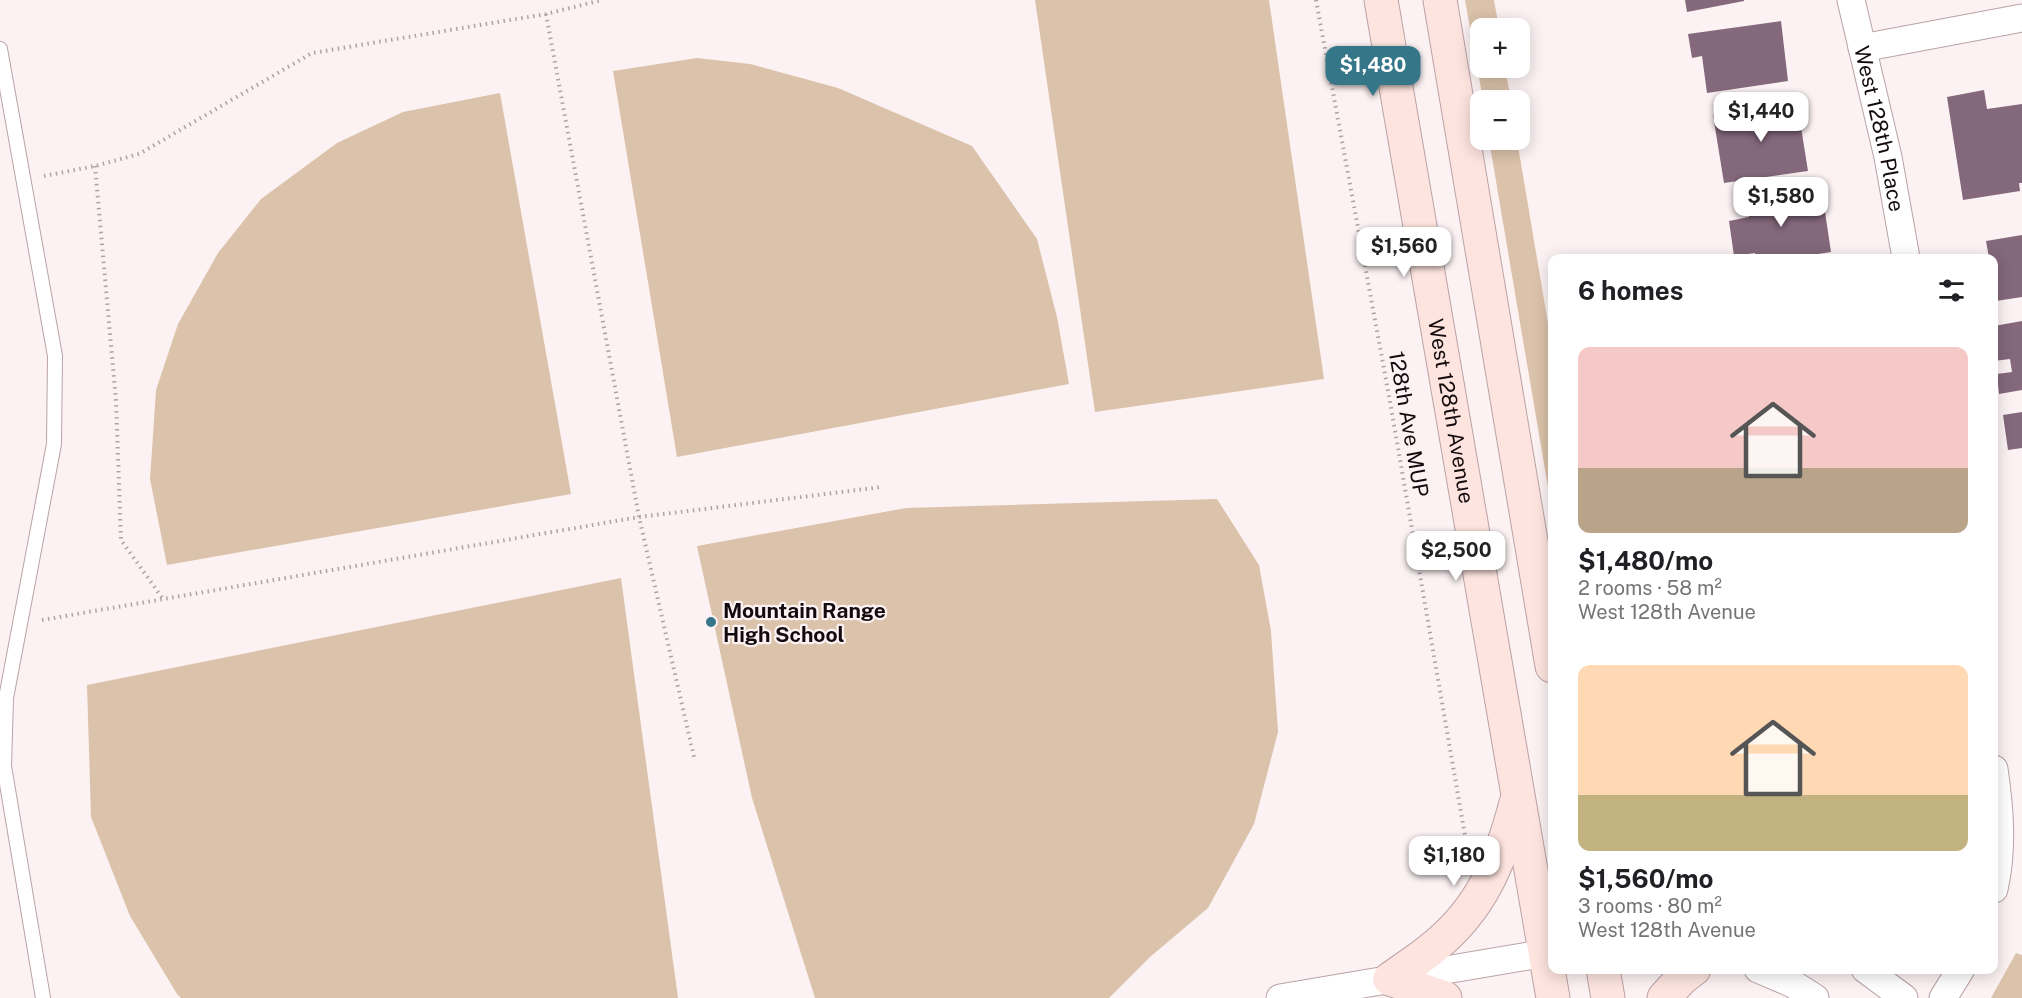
<!DOCTYPE html>
<meta charset="utf-8">
<style>
:root{--surface:#fff;--page:#f2f2f2;--text:#202124;--muted:#757577;--accent:#357689}
body{margin:0;font-family:"Public Sans",sans-serif;background:var(--page);color:var(--text);height:100vh;display:flex;flex-direction:column;font-size:22px;white-space:nowrap}
*{box-sizing:border-box;margin:0}
p{font-size:20px;color:var(--muted)}
.icon{flex:none;width:33px;height:33px;fill:none;stroke:currentColor;stroke-width:2;stroke-linecap:round;stroke-linejoin:round}
.map{position:relative;flex:1;overflow:hidden}
.details{position:absolute;left:1548px;top:254px;width:450px;height:720px;display:flex;flex-direction:column;background:var(--surface);border-radius:12px;box-shadow:0 3px 15px #0003}
.details>*{flex:none}
.fabs{position:absolute;left:1470px;top:18px;display:grid;gap:12px}
.fabs a{display:grid;place-items:center;width:60px;height:60px;border-radius:12px;background:var(--surface);box-shadow:0 3px 15px #0003;font-size:30px}
.price{position:absolute;translate:-50% -51px;padding:0 14px;border-radius:12px;background:#fff;color:#222;font-size:20px;line-height:39px;filter:drop-shadow(0 2px 3px #0008)}
.price::after{content:'';position:absolute;left:50%;top:36px;width:18px;height:14px;margin-left:-9px;background:inherit;clip-path:polygon(0 0,100% 0,50% 100%)}
.price.active{background:var(--accent);color:#fff}
ul{padding:0;list-style:none}
li{display:grid;align-content:center;gap:12px;height:318px;padding:0 30px}
li span{display:grid;place-items:center;height:186px;border-radius:12px;color:#555}
li>.icon{margin-inline-start:auto}
span .icon{width:108px;height:108px;fill:#fffc;stroke-width:1}
li b{font-size:26px}
h2{display:flex;justify-content:space-between;align-items:center;height:72px;padding:0 30px;font-size:26px}
.map>svg:first-child{display:block}
.green{fill:#dbc2aa}
.building{fill:#84687c}
.lines{fill:none;stroke-linecap:round;stroke-linejoin:round}
.lane-casing{stroke:#baa2a6;stroke-width:16}
.street-casing{stroke:#baa2a6;stroke-width:29}
.secondary-casing{stroke:#baa2a6;stroke-width:35}
.path{stroke:#aca3a4;stroke-width:4;stroke-dasharray:1.5 4.5;stroke-linecap:butt}
.lane{stroke:#fff;stroke-width:14}
.street{stroke:#fff;stroke-width:27}
.secondary{stroke:#fde4de;stroke-width:33}
.poi-dot{fill:#357689;stroke:#fcf2f3;stroke-width:2}
.labels{text-anchor:middle;dominant-baseline:central;stroke-width:4.5;stroke-linejoin:round;paint-order:stroke}
.street-label{font-size:21px;fill:#120a0c;stroke:#fcf2f3}
.poi-label{font-size:21px;font-weight:bold;fill:#120a0c;stroke:#fcf2f3;text-anchor:start}
</style>
<div class="map">
<svg width="2022" height="998" viewBox="0 0 2022 998">
<rect width="100%" height="100%" fill="#fcf2f3"/>
<g class="green">
<polygon points="1035,0 1269,0 1324,379 1095,412"/>
<polygon points="1465,0 1494,0 1499,28 1480,28 1480,68 1505,68 1511,100 1483,100"/>
<polygon points="697,58 750,64 838,88 972,146 1037,239 1057,317 1069,384 677,457 613,71"/>
<polygon points="500,93 571,494 167,565 150,479 156,390 178,324 218,253 261,199 337,143 403,112"/>
<polygon points="1489,140 1517,140 1552,347 1552,511"/>
<polygon points="1217,499 1259,565 1271,631 1278,732 1254,824 1208,908 1150,957 1109,998 815,998 752,798 697,546 906,508"/>
<polygon points="621,578 678,998 181,998 177,994 130,916 91,817 87,685"/>
<polygon points="2016,953 2022,955 2022,998 1991,998"/>
</g>
<g class="building">
<polygon points="1685,0 1744,0 1744,1 1687,12"/>
<polygon points="1781,21 1788,81 1707,93 1702,56 1692,58 1688,34"/>
<polygon points="1984,90 1987,109 2022,104 2022,183 2019,183 2020,191 1963,200 1947,97"/>
<polygon points="1797,102 1808,171 1724,183 1713,115"/>
<polygon points="1807,190 1811,215 1825,212 1831,252 1792,258 1756,258 1755,253 1734,256 1729,221 1749,217 1747,200"/>
<polygon points="2022,235 2022,297 1996,301 1994,286 1994,258 1989,258 1986,241"/>
<polygon points="2022,321 2022,390 1999,394 1997,374 2012,372 2010,359 1994,361 1994,326"/>
<polygon points="2022,412 2022,448 2008,450 2003,415"/>
</g>
<g class="lines">
<g class="lane-casing">
<polyline id="lane" points="0,49 55,356 54,444 6,698 4,766 43,998"/>
</g>
<g class="street-casing">
<g id="street">
<path id="s1" d="M1851,0L1888,157L1906,258"/>
<polyline points="1862,48 2022,18"/>
<path d="M1994,769C2000,810 2003,849 1994,889"/>
<polyline points="1758,969 1793,984 1815,998"/>
<polyline points="1865,969 1904,998"/>
<polyline points="1280,998 1552,952"/>
<polyline points="1943,998 1961,969"/>
</g>
</g>
<g class="secondary-casing">
<g id="secondary">
<path id="s2" d="M1381,0L1553,998"/>
<polyline points="1440,0 1552,666"/>
<polyline points="1603,969 1608,998"/>
<path d="M1390,979C1405,968 1421,958 1435,946C1482,908 1501,860 1516,803"/>
<polyline points="1390,979 1445,998"/>
<polyline points="1664,998 1681,979 1694,969"/>
</g>
</g>
<g class="path">
<polyline points="1316,0 1389,396 1467,847"/>
<polyline points="546,14 639,517 694,757"/>
<polyline points="95,166 116,401 121,540 163,599"/>
<polyline points="44,176 95,166 139,154 312,53 546,14 602,0"/>
<polyline points="42,620 639,517 882,487"/>
</g>
<use href="#lane" class="lane"/>
<use href="#street" class="street"/>
<use href="#secondary" class="secondary"/>
</g>
<circle class="poi-dot" cx="711" cy="622" r="6"/>
<g class="labels">
<g class="street-label">
<text stroke="none"><textPath href="#s1" startOffset="132">West 128th Place</textPath></text>
<text stroke="none"><textPath href="#s2" startOffset="417">West 128th Avenue</textPath></text>
<text transform="translate(1409 424) rotate(80)">128th Ave MUP</text>
</g>
<g class="poi-label">
<text x="723" y="610">Mountain Range<tspan x="723" dy="24">High School</tspan></text>
</g>
</g>
</svg>
<div class="fabs">
<a>+</a>
<a>−</a>
</div>
<b class="price active" style="left:1373px;top:97px">$1,480</b>
<b class="price" style="left:1761px;top:143px">$1,440</b>
<b class="price" style="left:1781px;top:228px">$1,580</b>
<b class="price" style="left:1404px;top:278px">$1,560</b>
<b class="price" style="left:1456px;top:582px">$2,500</b>
<b class="price" style="left:1454px;top:887px">$1,180</b>
<section class="details">
<h2>6 homes<svg class="icon" aria-label="filters" viewBox="0 0 24 24"><path d="M4 7h16M4 17h16"/><circle cx="9" cy="7" r="2"/><circle cx="15" cy="17" r="2"/></svg></h2>
<ul>
<li><span style="background:linear-gradient(#f6c9c9 65%,#b9a48a 0)"><svg class="icon" aria-label="home" viewBox="0 0 24 24"><path d="M3 11l9-7 9 7M6 9v11h12V9"/></svg></span><div><b>$1,480/mo</b><p>2 rooms · 58 m²</p><p>West 128th Avenue</p></div></li>
<li><span style="background:linear-gradient(#ffd9b3 70%,#c2b280 0)"><svg class="icon" aria-label="home" viewBox="0 0 24 24"><path d="M3 11l9-7 9 7M6 9v11h12V9"/></svg></span><div><b>$1,560/mo</b><p>3 rooms · 80 m²</p><p>West 128th Avenue</p></div></li>
</ul>
</section>
</div>
